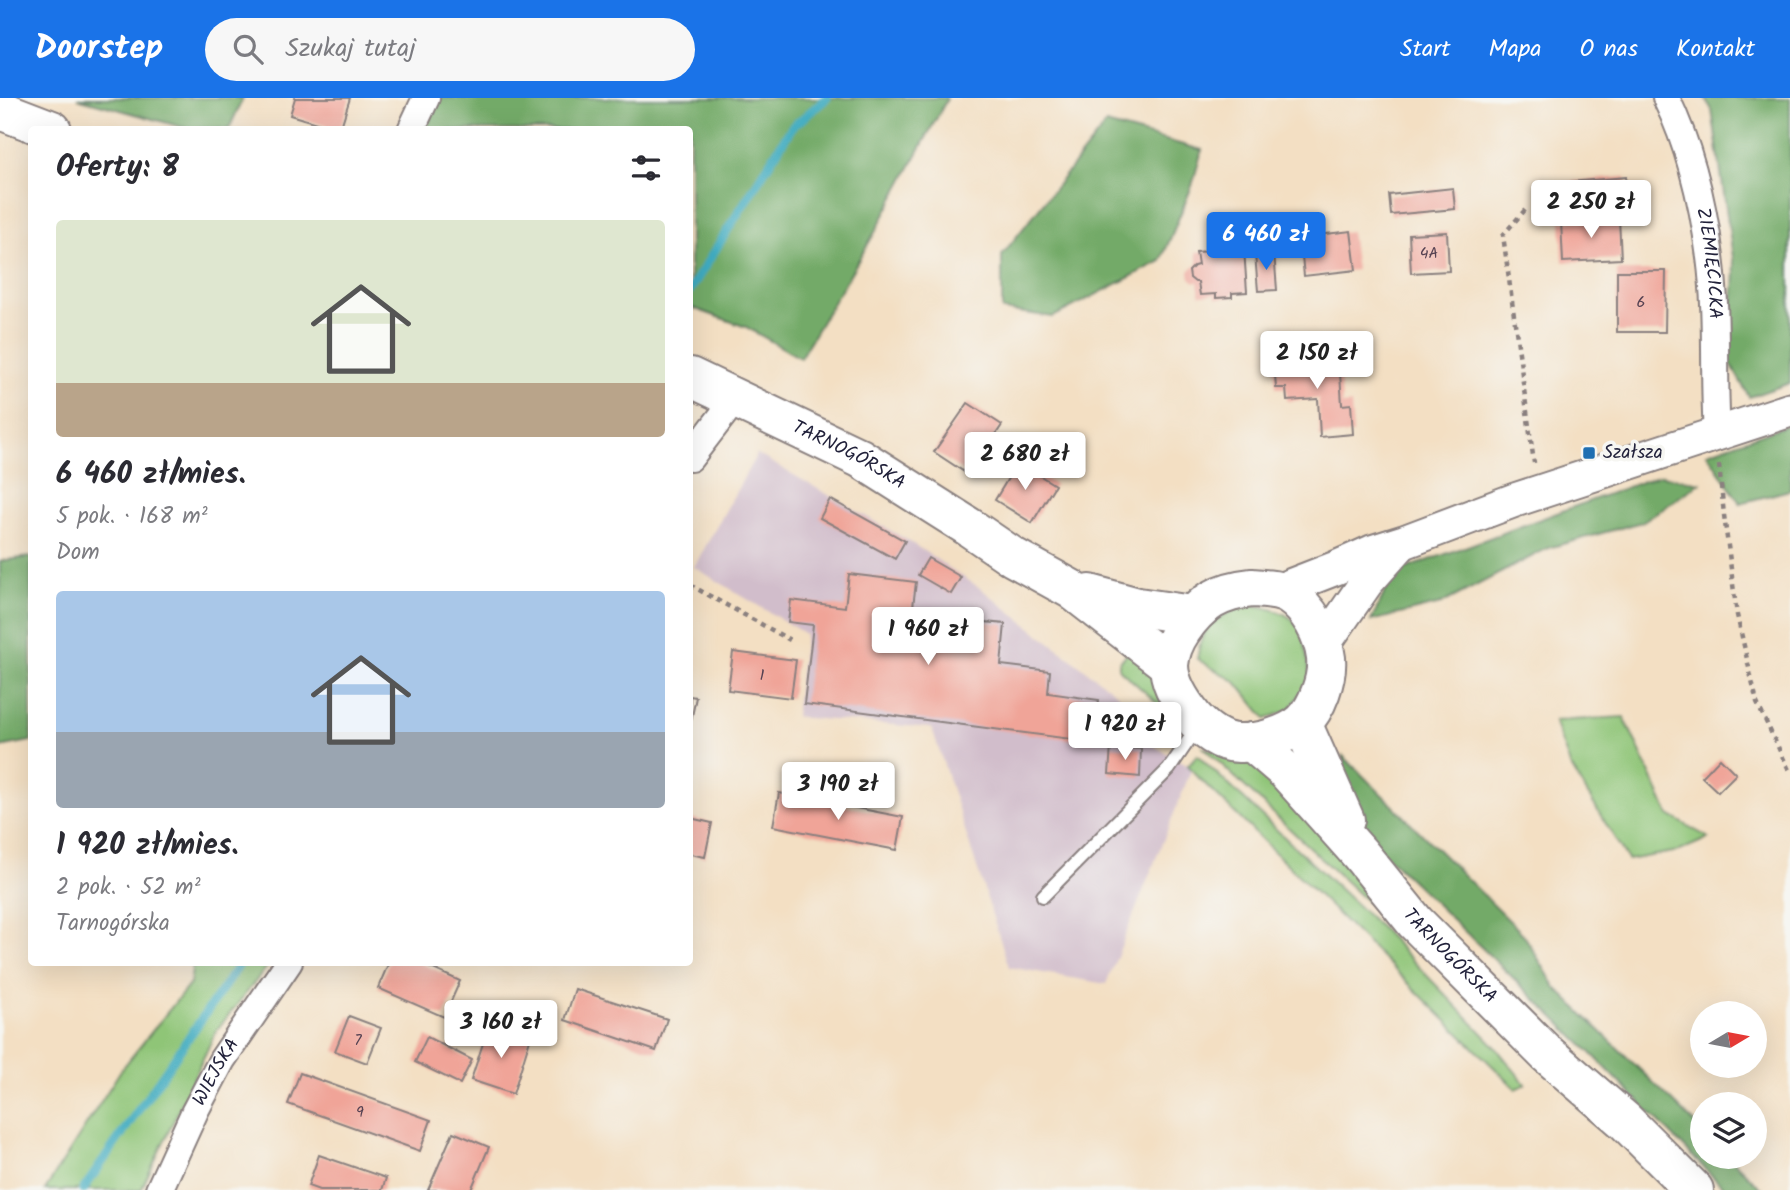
<!DOCTYPE html>
<html lang="pl">
<meta charset="utf-8">
<style>
:root{--surface:#fff;--page:#f7f7f7;--text:#2b2b33;--muted:#7c7c81;--accent:#1a73e8}
body{margin:0;font-family:Kalam,sans-serif;background:var(--page);color:var(--text);height:100vh;display:flex;flex-direction:column;font-size:26px;white-space:nowrap}
*{box-sizing:border-box;margin:0}
p{font-size:23px;color:var(--muted)}
.icon{flex:none;width:38px;height:38px;fill:none;stroke:currentColor;stroke-width:2;stroke-linecap:round;stroke-linejoin:round}
.map{position:relative;flex:1;overflow:hidden}
.panel{position:absolute;left:28px;top:28px;width:665px;height:840px;display:flex;flex-direction:column;background:var(--surface);border-radius:7px;box-shadow:0 7px 28px #0002}
.panel>*{flex:none}
.needle{width:46px;rotate:80deg}
.tools{position:absolute;left:1690px;top:903px;display:grid;gap:14px}
.tools a{display:grid;place-items:center;width:77px;height:77px;border-radius:50%;background:var(--surface);box-shadow:0 7px 28px #0002;font-size:35px}
.price{position:absolute;translate:-50% -60px;padding:0 16px;border-radius:7px;background:#fff;color:#222;font-size:23px;line-height:46px;filter:drop-shadow(0 2px 4px #0008)}
.price::after{content:'';position:absolute;left:50%;top:42px;width:21px;height:16px;margin-left:-10px;background:inherit;clip-path:polygon(0 0,100% 0,50% 100%)}
.price.selected{background:var(--accent);color:#fff}
ul{padding:0;list-style:none}
li{display:grid;align-content:center;gap:14px;height:371px;padding:0 28px}
li span{display:grid;place-items:center;height:217px;border-radius:7px;color:#555}
li>.icon{margin-inline-start:auto}
span .icon{width:126px;height:126px;fill:#fffc;stroke-width:1}
li b{font-size:30px}
h2{display:flex;justify-content:space-between;align-items:center;height:84px;padding:0 28px;font-size:30px}
header{display:flex;align-items:center;gap:42px;box-sizing:border-box;height:98px;padding:0 35px;background:var(--accent);color:#fff}
header strong{font-size:33px}
nav{display:flex;gap:38px;margin-inline-start:auto;font-size:24px}
.search{width:490px;height:63px;background:var(--page);display:flex;align-items:center;gap:18px;box-sizing:border-box;padding:0 24px;border-radius:38px;color:var(--muted);font-size:26px}
.map>svg:first-child{display:block}
.industrial{fill:#d1bdcb}
.green{fill:#8fc577;stroke:#587459;stroke-width:2}
.forest{fill:#73aa68;stroke:#4a6652;stroke-width:2}
.lines{fill:none;stroke-linecap:round;stroke-linejoin:round}
.stream{stroke:#41abc0;stroke-width:9}
.building{fill:#f0a498}
.service-casing{stroke:#8a807f;stroke-width:16}
.minor-casing{stroke:#8a807f;stroke-width:30}
.tertiary-casing{stroke:#8a807f;stroke-width:37}
.primary-casing{stroke:#8a807f;stroke-width:42}
.path{stroke:#8a807f;stroke-width:4.5;stroke-dasharray:5 5;stroke-linecap:butt}
.service{stroke:#fff;stroke-width:12}
.minor{stroke:#fff;stroke-width:26}
.tertiary{stroke:#fff;stroke-width:33}
.primary{stroke:#fff;stroke-width:38}
.poi-dot{fill:#1f6fb2;stroke:#f6f6f2;stroke-width:2.5}
.labels{text-anchor:middle;dominant-baseline:central;stroke-width:7;stroke-linejoin:round;paint-order:stroke}
.number-label{font-size:16px;fill:#564252}
.street-label{font-size:19px;fill:#22223b;stroke:#f6f6f2}
.poi-label{font-size:19px;fill:#22223b;stroke:#f6f6f2;text-anchor:start}
</style>
<header>
<strong>Doorstep</strong>
<div class="search"><svg class="icon" aria-label="search" viewBox="0 0 24 24"><circle cx="10" cy="10" r="6"/><path d="M15 15l6 6"/></svg>Szukaj tutaj</div>
<nav><a>Start</a><a>Mapa</a><a>O nas</a><a>Kontakt</a></nav>
</header>
<div class="map">
<svg width="1790" height="1092" viewBox="0 0 1790 1092">
<rect width="100%" height="100%" fill="#f6f6f2"/>
<filter id="ink" filterUnits="userSpaceOnUse"><feTurbulence type="fractalNoise" baseFrequency=".0143" numOctaves="2"/><feDisplacementMap in="SourceGraphic" scale="14" xChannelSelector="R" yChannelSelector="G"/><feConvolveMatrix kernelMatrix="1 2 1 2 8 2 1 2 1" color-interpolation-filters="sRGB"/></filter>
<filter id="wash" filterUnits="userSpaceOnUse"><feTurbulence type="fractalNoise" baseFrequency=".00686" numOctaves="4" result="noise"/><feDisplacementMap in="SourceGraphic" scale="28" xChannelSelector="R" yChannelSelector="G"/><feGaussianBlur stdDeviation="1.57" result="paint"/><feColorMatrix in="noise" values="0 0 0 0 0 0 0 0 0 0 0 0 0 0 0 0 0 1.4 0 .05"/><feComposite in="paint" operator="in"/></filter>
<g filter="url(#wash)">
<rect width="100%" height="100%" fill="#f3dfc3"/>
<polygon class="industrial" points="757,356 907,442 980,490 1157,627 1151,646 1192,670 1106,886 1009,869 932,630 795,619 805,536 694,469"/>
<g class="green">
<path d="M1251,507C1266,509 1294,515 1300,531C1305,541 1308,568 1311,581L1289,612L1266,621L1236,584L1197,561C1199,554 1199,544 1203,538C1212,519 1233,512 1251,507Z"/>
<polygon points="1132,549 1143,558 1180,625 1119,571 1119,565"/>
<polygon points="1624,619 1669,717 1709,740 1679,753 1628,762 1570,667 1554,623"/>
<polygon points="1204,650 1245,659 1284,687 1367,798 1384,815 1381,817"/>
<polygon points="1197,657 1380,829 1493,946 1525,986 1516,991 1196,677 1188,667"/>
<polygon points="193,865 270,865 216,933 141,1092 45,1092 121,972 190,886"/>
</g>
<g class="forest">
<polygon points="77,0 243,0 229,31 189,31"/>
<polygon points="439,0 946,0 947,1 874,136 800,260 746,229 690,209 690,32 425,32"/>
<polygon points="1705,0 1790,0 1790,285 1749,299 1729,263 1735,174 1712,12"/>
<polygon points="1106,26 1202,52 1192,88 1161,163 1053,219 1002,212 1002,157"/>
<polygon points="1790,326 1790,392 1740,405 1707,355"/>
<polygon points="1660,377 1700,385 1642,424 1548,450 1441,506 1371,523 1394,475"/>
<polygon points="31,459 31,643 0,649 0,463"/>
<polygon points="1343,658 1524,837 1556,890 1703,1033 1703,1059 1729,1059 1763,1092 1726,1092 1591,955 1350,723"/>
</g>
<g class="lines">
<g class="stream">
<polyline points="690,192 792,29 827,0"/>
<polyline points="83,1092 241,864"/>
</g>
</g>
<g id="blocks">
<g class="building">
<polygon points="295,0 350,0 340,32 290,17"/>
<polygon points="1626,79 1628,100 1560,105 1558,85"/>
<polygon points="1453,90 1455,111 1391,117 1389,97"/>
<polygon points="1619,121 1621,161 1563,164 1561,123"/>
<polygon points="1351,133 1356,172 1304,178 1300,139"/>
<polygon points="1447,134 1449,173 1411,175 1409,136"/>
<polygon points="1244,151 1247,194 1232,195 1232,199 1216,200 1216,196 1200,197 1198,184 1195,184 1190,180 1189,173 1194,168 1198,167 1196,154"/>
<polygon points="1274,154 1277,192 1258,193 1255,156"/>
<polygon points="1617,173 1666,173 1665,234 1617,234"/>
<polygon points="1339,259 1342,307 1351,306 1353,336 1320,339 1318,301 1287,303 1286,290 1276,290 1274,263"/>
<polygon points="968,305 1002,327 969,377 934,354"/>
<polygon points="1018,364 1055,387 1032,425 995,402"/>
<polygon points="830,401 905,443 895,461 820,420"/>
<polygon points="928,460 961,479 951,496 918,477"/>
<polygon points="849,476 916,484 912,517 1005,526 1001,567 1050,573 1048,595 1099,602 1093,644 804,606 813,527 788,524 791,502 845,509"/>
<polygon points="733,554 796,562 791,600 728,592"/>
<polygon points="690,598 696,599 691,623 690,623"/>
<polygon points="1122,606 1149,626 1138,641 1111,622"/>
<polygon points="1111,648 1141,651 1140,679 1109,676"/>
<polygon points="1720,660 1736,676 1718,694 1702,679"/>
<polygon points="779,695 903,719 897,752 773,728"/>
<polygon points="690,720 712,725 705,759 690,756"/>
<polygon points="389,864 418,864 460,883 444,919 378,890"/>
<polygon points="575,891 667,921 656,953 565,922"/>
<polygon points="349,918 381,930 367,965 335,953"/>
<polygon points="489,927 530,941 513,996 471,982"/>
<polygon points="427,939 472,962 460,986 415,964"/>
<polygon points="300,975 431,1022 420,1053 288,1006"/>
<polygon points="453,1034 489,1049 471,1092 428,1092"/>
<polygon points="319,1057 386,1080 382,1092 319,1092 308,1088"/>
</g>
</g>
</g>
<g filter="url(#ink)">
<use href="#blocks" fill-opacity="0" stroke="#8a807f" stroke-width="2"/>
<g class="lines">
<g class="service-casing">
<polyline id="service" points="1043,798 1169,671 1197,630"/>
</g>
<g class="minor-casing">
<g id="minor">
<path id="s1" d="M1666,0C1690,49 1703,105 1710,159C1718,218 1713,277 1717,336"/>
<polyline points="411,32 426,0"/>
<polyline points="690,360 736,300"/>
<path id="s2" d="M159,1092L195,1013L222,962L289,864"/>
</g>
</g>
<g class="tertiary-casing">
<g id="tertiary">
<polyline points="1277,493 1336,470 1372,454 1404,444 1515,402 1790,312"/>
<polyline points="1323,547 1366,485 1400,447"/>
</g>
</g>
<g class="primary-casing">
<g id="primary">
<polyline points="0,12 52,32"/>
<path id="s3" d="M690,279L860,360L969,429L1013,459L1071,491L1169,567"/>
<path d="M1252,490C1264,491 1278,491 1289,497C1309,510 1323,536 1326,560C1328,580 1317,610 1303,624C1288,637 1258,646 1238,645C1221,645 1204,632 1193,619C1182,605 1169,586 1169,567C1170,554 1175,542 1182,532C1200,505 1220,493 1252,490Z"/>
<polyline points="1090,496 1138,509 1192,517"/>
<polyline points="1302,625 1345,722"/>
<path id="s4" d="M1252,644L1287,674L1360,756L1415,824L1546,955L1625,1023L1694,1092"/>
</g>
</g>
<g class="path">
<polyline points="1525,112 1503,137 1534,365"/>
<polyline points="1719,367 1724,417 1737,517 1757,605 1790,674"/>
<polyline points="690,487 790,542"/>
</g>
<use href="#service" class="service"/>
<use href="#minor" class="minor"/>
<use href="#tertiary" class="tertiary"/>
<use href="#primary" class="primary"/>
</g>
</g>
<rect class="poi-dot" x="1582" y="348" width="14" height="14" rx="3.5"/>
<g class="labels">
<g class="number-label">
<text x="1429" y="155">4A</text>
<text x="1641" y="204">6</text>
<text x="762" y="577">1</text>
<text x="358" y="942">7</text>
<text x="360" y="1014">9</text>
</g>
<g class="street-label">
<text stroke="none"><textPath href="#s1" startOffset="172">ZIEMIĘCICKA</textPath></text>
<text stroke="none"><textPath href="#s3" startOffset="177">TARNOGÓRSKA</textPath></text>
<text stroke="none"><textPath href="#s4" startOffset="292">TARNOGÓRSKA</textPath></text>
<text stroke="none"><textPath href="#s2" startOffset="131">WIEJSKA</textPath></text>
</g>
<g class="poi-label">
<text x="1603" y="355">Szałsza</text>
</g>
</g>
</svg>
<div class="tools">
<a><svg class="needle" viewBox="-14 -14 28 28"><path d="M0-13l5 13h-10z" fill="#e53935"/><path d="M0 13l5-13h-10z" fill="#7c7c81"/></svg></a>
<a><svg class="icon" aria-label="layers" viewBox="0 0 24 24"><path d="M12 4l9 5-9 5-9-5zM3 14l9 5 9-5"/></svg></a>
</div>
<b class="price" style="left:1591px;top:142px">2 250 zł</b>
<b class="price selected" style="left:1266px;top:174px">6 460 zł</b>
<b class="price" style="left:1317px;top:293px">2 150 zł</b>
<b class="price" style="left:1025px;top:394px">2 680 zł</b>
<b class="price" style="left:928px;top:569px">1 960 zł</b>
<b class="price" style="left:1125px;top:664px">1 920 zł</b>
<b class="price" style="left:838px;top:724px">3 190 zł</b>
<b class="price" style="left:501px;top:962px">3 160 zł</b>
<section class="panel">
<h2>Oferty: 8<svg class="icon" aria-label="filters" viewBox="0 0 24 24"><path d="M4 7h16M4 17h16"/><circle cx="9" cy="7" r="2"/><circle cx="15" cy="17" r="2"/></svg></h2>
<ul>
<li><span style="background:linear-gradient(#dfe7d0 75%,#b9a48a 0)"><svg class="icon" aria-label="home" viewBox="0 0 24 24"><path d="M3 11l9-7 9 7M6 9v11h12V9"/></svg></span><div><b>6 460 zł/mies.</b><p>5 pok. · 168 m²</p><p>Dom</p></div></li>
<li><span style="background:linear-gradient(#a9c7e8 65%,#9aa5b1 0)"><svg class="icon" aria-label="home" viewBox="0 0 24 24"><path d="M3 11l9-7 9 7M6 9v11h12V9"/></svg></span><div><b>1 920 zł/mies.</b><p>2 pok. · 52 m²</p><p>Tarnogórska</p></div></li>
</ul>
</section>
</div>
